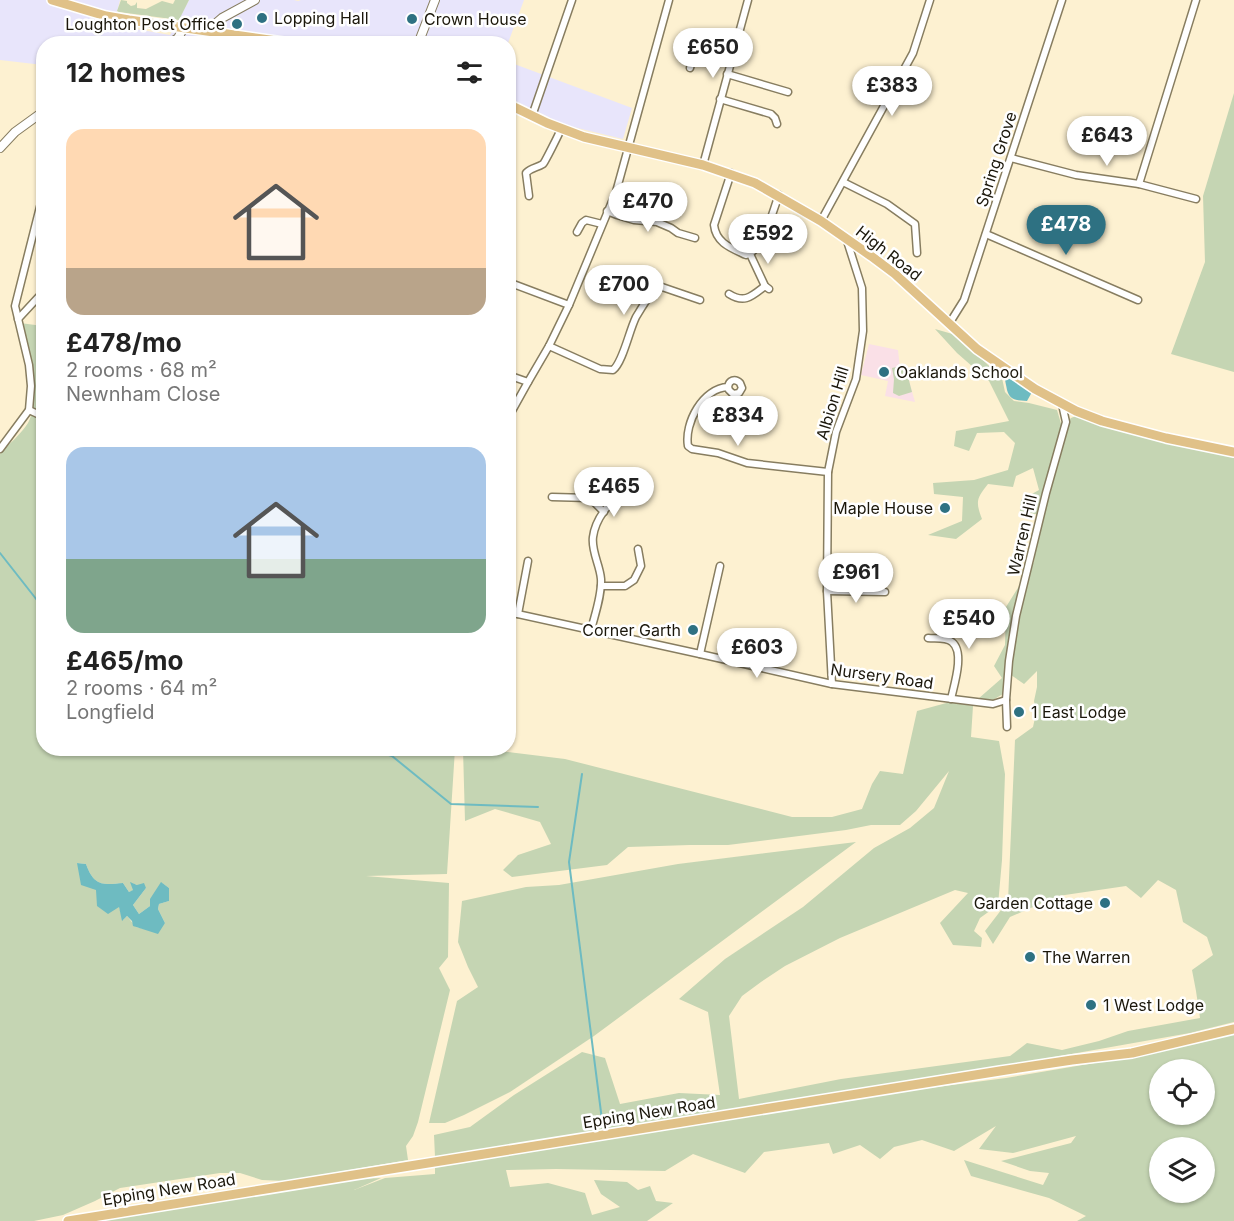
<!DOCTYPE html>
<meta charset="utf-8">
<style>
:root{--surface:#fff;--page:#f2f2f2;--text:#222;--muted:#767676;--accent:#2e7182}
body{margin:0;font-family:Inter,sans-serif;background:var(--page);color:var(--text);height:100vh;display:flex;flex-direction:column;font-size:22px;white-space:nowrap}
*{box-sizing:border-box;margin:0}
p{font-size:20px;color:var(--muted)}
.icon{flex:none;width:33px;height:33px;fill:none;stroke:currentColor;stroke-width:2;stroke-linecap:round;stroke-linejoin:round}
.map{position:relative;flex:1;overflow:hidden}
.sheet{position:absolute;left:36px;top:36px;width:480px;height:720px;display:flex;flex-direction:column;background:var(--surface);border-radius:24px;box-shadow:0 2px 4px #0004}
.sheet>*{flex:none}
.tools{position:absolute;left:1149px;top:1059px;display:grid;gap:12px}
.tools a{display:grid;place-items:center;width:66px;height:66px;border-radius:50%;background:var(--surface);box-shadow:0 2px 4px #0004;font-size:30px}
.price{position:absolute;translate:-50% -51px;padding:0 14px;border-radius:21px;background:#fff;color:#222;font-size:20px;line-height:39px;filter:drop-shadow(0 2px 3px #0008)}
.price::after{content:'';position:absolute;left:50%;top:36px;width:18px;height:14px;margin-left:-9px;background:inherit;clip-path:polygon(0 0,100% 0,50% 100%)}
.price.on{background:var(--accent);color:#fff}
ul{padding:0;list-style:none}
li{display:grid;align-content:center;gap:12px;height:318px;padding:0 30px}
li span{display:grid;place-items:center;height:186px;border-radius:18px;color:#555}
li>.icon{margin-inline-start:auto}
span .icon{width:108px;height:108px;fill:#fffc;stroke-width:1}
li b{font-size:26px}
h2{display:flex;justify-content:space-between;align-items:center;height:72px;padding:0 30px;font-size:26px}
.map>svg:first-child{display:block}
.commercial{fill:#e8e5fb}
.education{fill:#fae0e7}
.green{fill:#c5d5b3;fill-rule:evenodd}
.water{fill:#6ebbc1}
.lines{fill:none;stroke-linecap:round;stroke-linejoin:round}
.stream{stroke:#6ebbc1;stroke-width:2}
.minor-casing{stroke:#877d60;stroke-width:9}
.tertiary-casing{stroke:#877d60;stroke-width:10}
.primary-casing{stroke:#fff;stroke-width:12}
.minor{stroke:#fff;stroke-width:6}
.tertiary{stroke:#fff;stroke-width:8}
.primary{stroke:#e0c188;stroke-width:9}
.poi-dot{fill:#2e7182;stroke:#fff;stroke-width:2}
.labels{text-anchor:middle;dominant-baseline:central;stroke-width:5;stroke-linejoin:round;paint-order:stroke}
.poi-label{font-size:16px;fill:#1b170b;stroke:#fff;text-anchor:start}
.street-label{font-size:16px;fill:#1b170b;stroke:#fff}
</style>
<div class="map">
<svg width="1234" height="1221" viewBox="0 0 1234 1221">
<rect width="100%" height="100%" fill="#fdf1d1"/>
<g class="commercial">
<polygon points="0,0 120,0 114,25 170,35 189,0 294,0 298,1 301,0 524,0 508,43 44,44 43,65 0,60"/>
<polygon points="509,62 632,108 623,139 565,125 509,98"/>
</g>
<polygon class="education" points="869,344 898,350 900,368 905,367 915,402 885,396 888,381 861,375"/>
<g class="green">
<polygon points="121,0 127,1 127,3 131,6 135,5 137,2 137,8 146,9 162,1 173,4 175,0 189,0 179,20 119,12 117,11"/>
<polygon points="1234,93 1234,372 1171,354 1205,262 1203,196"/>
<path d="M20,323L43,326L44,748L455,749L447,874L366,876L449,883L448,957L439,968L450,990L418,1122L413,1136L406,1146L408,1160L285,1181L262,1180L240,1173H220L120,1188L95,1201L63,1215L34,1221H0V454C8,445 22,433 28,423C41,400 25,349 20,323ZM77,863L86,864C94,886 102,885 123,883L129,892L134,890L131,883L146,888L133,905L139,914L150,906L162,883L169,888V901L159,904L158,909L165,923L150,930L136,927L127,916L123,920L119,907L97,889Z"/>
<path d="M935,329L956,335L1002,378L1005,392L1014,401L1029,403L1057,410L1062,427L1071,418L1078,415L1234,455V1022L1190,1033L1032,1061L435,1157L434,1135L470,1127L514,1095L582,1052L605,1058L620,1104L679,1093L720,1095L708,1012L679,999L725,959L803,907L874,848L910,828L934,808L949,771L916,811L900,825H871L846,830L728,845H690L628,847L607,865L512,877L503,870L518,855L551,844L540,822L495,809L465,821L463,749H490L491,750L565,759L792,817H832L862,809L872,784L880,771L903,774L917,711L950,702L973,706L971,737L999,741L1005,774L1002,860L998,905L980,918L974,931L982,938L981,947L953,945L940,923L968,893L955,890L840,938L785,966L761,982L742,996L729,1016L739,1099L841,1079L1010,1056L1027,1043L1062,1050L1099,1041L1128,1031L1200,1018L1196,991L1192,970L1213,955L1207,937L1183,922L1176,890L1158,880L1141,898L1126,886L1058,896L1010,917L993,944L985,931L1008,901L1015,740L1033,727L1036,713L1034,701L1037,687V671L1024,684L1011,675L1008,691L991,701L978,699L1002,678L994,666L1005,645L1006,607L1034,562L1040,515L1020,511L1021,500L1039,490L1033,468L1016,476L1013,487L988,484C977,498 975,501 982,519L956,539L928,535L962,521L963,497L934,494L933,483L974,480L1008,470L1015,443L1004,432L977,433L969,451L954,446L956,431L1009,421L989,381L957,353Z"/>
<polygon points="905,365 912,392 899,396 893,393 894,379 892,368"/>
<polygon points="856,842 594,1036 510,1092 464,1115 445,1123 429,1123 457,1001 478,987 468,967 458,942 462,901 526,887 559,885 678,864"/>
<path d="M1234,1032V1221H1077L1086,1216L1049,1198L971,1176L964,1160L1043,1185L1049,1173L1030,1171L1001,1161L1071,1143L1076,1136L1013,1153L979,1149L996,1126L954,1151L922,1140L894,1147L880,1159L860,1145L833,1154L829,1143L764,1152L745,1173L693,1154L665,1171L556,1169L506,1170L510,1187L548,1183L585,1193L592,1215L620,1207L601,1194L594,1180L627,1182L638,1190L650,1186L656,1201L673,1203L647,1221H100L358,1179L381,1178L354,1190L385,1178L435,1174V1167L454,1163L600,1138L731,1119L860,1097L1006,1078L1118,1059L1192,1044ZM1160,1070H1204V1114H1160ZM1160,1148H1204V1192H1160Z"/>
</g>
<g class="water">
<path d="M1006,374L1032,392L1027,401C1017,400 1010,401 1007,390C1006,383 1004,380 1006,374Z"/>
<path d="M77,863L86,864C94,886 102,885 123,883L129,892L133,890L130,882L137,885L144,883L146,888L133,905L139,914L150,906V899L161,882L169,888V901L159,904L158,909L165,923L158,934L133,926L132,921L127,916L122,921L119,907L108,914L97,906L96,890L81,885Z"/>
</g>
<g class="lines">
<g class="stream">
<polyline points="0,553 44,609"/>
<polyline points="366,748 392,756 451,804 538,807"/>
<polyline points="582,774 569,862 602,1120 627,1118"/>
</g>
<g class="minor-casing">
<g id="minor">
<polyline points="690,68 695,49 731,60"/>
<polyline points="727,74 788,92"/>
<polyline points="720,99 771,114 775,118 777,124"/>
<polyline points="532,116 572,0"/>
<polyline points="1011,158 1076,175 1139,184 1196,199"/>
<polyline points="703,165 748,0"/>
<path d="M731,173L714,225C716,243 731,248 746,255C764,250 772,212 779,195"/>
<polyline points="843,182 887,204 915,224 917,253"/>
<polyline points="1139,184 1196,0"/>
<path d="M529,196L526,173C532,167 537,168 543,164C545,162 559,134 561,129"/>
<polyline points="607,211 617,215 634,220 657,222 671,228 678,233 695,238"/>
<polyline points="821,221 913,53 930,0"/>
<polyline points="577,232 582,223 586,220 602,224"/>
<polyline points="986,234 1138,300"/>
<polyline points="750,254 765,286 769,289"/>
<polyline points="508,282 569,305"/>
<path d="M729,294C745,304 752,296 765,286"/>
<polyline points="18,319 44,291"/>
<polyline points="949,324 964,300 1062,0"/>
<path d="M549,346L600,369L613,370C623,362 629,331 636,317C642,307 648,297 655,288L662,287L700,300"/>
<polyline points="508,375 528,382"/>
<path d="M728,387L729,390L733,394L739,393L742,388L740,383C735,378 729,380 728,387C703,388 684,423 688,446L692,449L718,453L747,463L828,472"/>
<polyline points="29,410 44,417"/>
<polyline points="508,418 528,382 549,346 569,305 616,192 669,0"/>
<polyline points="0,449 29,410 31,386 29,365 15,306 44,191"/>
<path d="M552,497L590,498L599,490L610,487L614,488L616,492C616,501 609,504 604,511C599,518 594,529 593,537C591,551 600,565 601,579C602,595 595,614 591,630"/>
<polyline points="590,498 604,512"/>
<polyline points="601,586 625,586 634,580 641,566 638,549"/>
<polyline points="827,591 885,592"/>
<polyline points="508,612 700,654 832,684 993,704 1006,700"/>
<polyline points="518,614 528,561"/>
<path d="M928,638C934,639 946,637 952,642C965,652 954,685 951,699"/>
<polyline points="700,654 720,566"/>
<polyline points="832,684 827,591 828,472 836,432 856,379 863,331 862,288 848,244 848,240"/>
<polyline points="1007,727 1006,700 1009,661 1016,616 1046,493 1066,422 1062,404"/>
</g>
</g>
<g class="tertiary-casing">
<g id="tertiary">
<polyline points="214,33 215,24 222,18 255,0"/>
<polyline points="169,44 178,38 183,29"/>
<polyline points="418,44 435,0"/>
<polyline points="0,148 15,132 44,111"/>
</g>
</g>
<g class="primary-casing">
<g id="primary">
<polyline points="52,0 106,16 129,20 298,44"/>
<polyline points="508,104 547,123 584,137 703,165 755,183 821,221 871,256 895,274 977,349 1035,389 1076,411 1102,421 1166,438 1234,452"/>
<polyline points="68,1221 1000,1071 1072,1060 1132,1053 1234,1029"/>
</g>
</g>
<use href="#minor" class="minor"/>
<use href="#tertiary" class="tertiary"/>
<use href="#primary" class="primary"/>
</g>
<g class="poi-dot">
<circle cx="262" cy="18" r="6"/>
<circle cx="412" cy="19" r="6"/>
<circle cx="237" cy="24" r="6"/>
<circle cx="884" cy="372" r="6"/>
<circle cx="945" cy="508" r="6"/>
<circle cx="693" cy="630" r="6"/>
<circle cx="1019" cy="712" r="6"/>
<circle cx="1105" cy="903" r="6"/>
<circle cx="1030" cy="957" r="6"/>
<circle cx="1091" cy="1005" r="6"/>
</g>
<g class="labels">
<g class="poi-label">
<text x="274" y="18">Lopping Hall</text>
<text x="424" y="19">Crown House</text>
<text x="225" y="24" text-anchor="end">Loughton Post Office</text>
<text x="896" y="372">Oaklands School</text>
<text x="933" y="508" text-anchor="end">Maple House</text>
<text x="681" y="630" text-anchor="end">Corner Garth</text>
<text x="1031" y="712">1 East Lodge</text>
<text x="1093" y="903" text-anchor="end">Garden Cottage</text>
<text x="1042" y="957">The Warren</text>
<text x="1103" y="1005">1 West Lodge</text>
</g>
<g class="street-label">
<text transform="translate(996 159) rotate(-72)">Spring Grove</text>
<text transform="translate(889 253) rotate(38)">High Road</text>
<text transform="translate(832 403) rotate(-73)">Albion Hill</text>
<text transform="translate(1022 535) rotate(-77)">Warren Hill</text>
<text transform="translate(882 676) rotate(8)">Nursery Road</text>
<text transform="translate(649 1112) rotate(-9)">Epping New Road</text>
<text transform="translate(169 1189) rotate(-9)">Epping New Road</text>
</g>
</g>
</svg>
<div class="tools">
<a><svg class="icon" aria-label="locate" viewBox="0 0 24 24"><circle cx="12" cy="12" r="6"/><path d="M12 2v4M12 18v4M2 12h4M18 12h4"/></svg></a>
<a><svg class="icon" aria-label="layers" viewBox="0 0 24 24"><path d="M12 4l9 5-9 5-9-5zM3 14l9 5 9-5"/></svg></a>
</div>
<b class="price" style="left:713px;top:79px">£650</b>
<b class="price" style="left:892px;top:117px">£383</b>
<b class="price" style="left:1107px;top:167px">£643</b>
<b class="price" style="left:648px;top:233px">£470</b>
<b class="price on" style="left:1066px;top:256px">£478</b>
<b class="price" style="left:768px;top:265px">£592</b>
<b class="price" style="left:624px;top:316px">£700</b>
<b class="price" style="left:738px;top:447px">£834</b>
<b class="price" style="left:614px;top:518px">£465</b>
<b class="price" style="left:856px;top:604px">£961</b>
<b class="price" style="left:969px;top:650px">£540</b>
<b class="price" style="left:757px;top:679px">£603</b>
<section class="sheet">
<h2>12 homes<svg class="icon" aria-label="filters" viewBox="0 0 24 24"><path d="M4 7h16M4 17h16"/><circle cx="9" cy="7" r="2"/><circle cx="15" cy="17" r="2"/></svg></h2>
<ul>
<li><span style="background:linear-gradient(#ffd9b3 75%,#b9a48a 0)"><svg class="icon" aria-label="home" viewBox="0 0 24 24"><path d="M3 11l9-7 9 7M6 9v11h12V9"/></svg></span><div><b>£478/mo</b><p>2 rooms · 68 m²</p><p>Newnham Close</p></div></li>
<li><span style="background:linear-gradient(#a9c7e8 60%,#7fa58c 0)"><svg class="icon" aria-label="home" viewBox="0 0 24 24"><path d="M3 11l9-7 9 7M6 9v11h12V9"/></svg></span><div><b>£465/mo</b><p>2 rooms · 64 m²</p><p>Longfield</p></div></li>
</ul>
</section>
</div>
